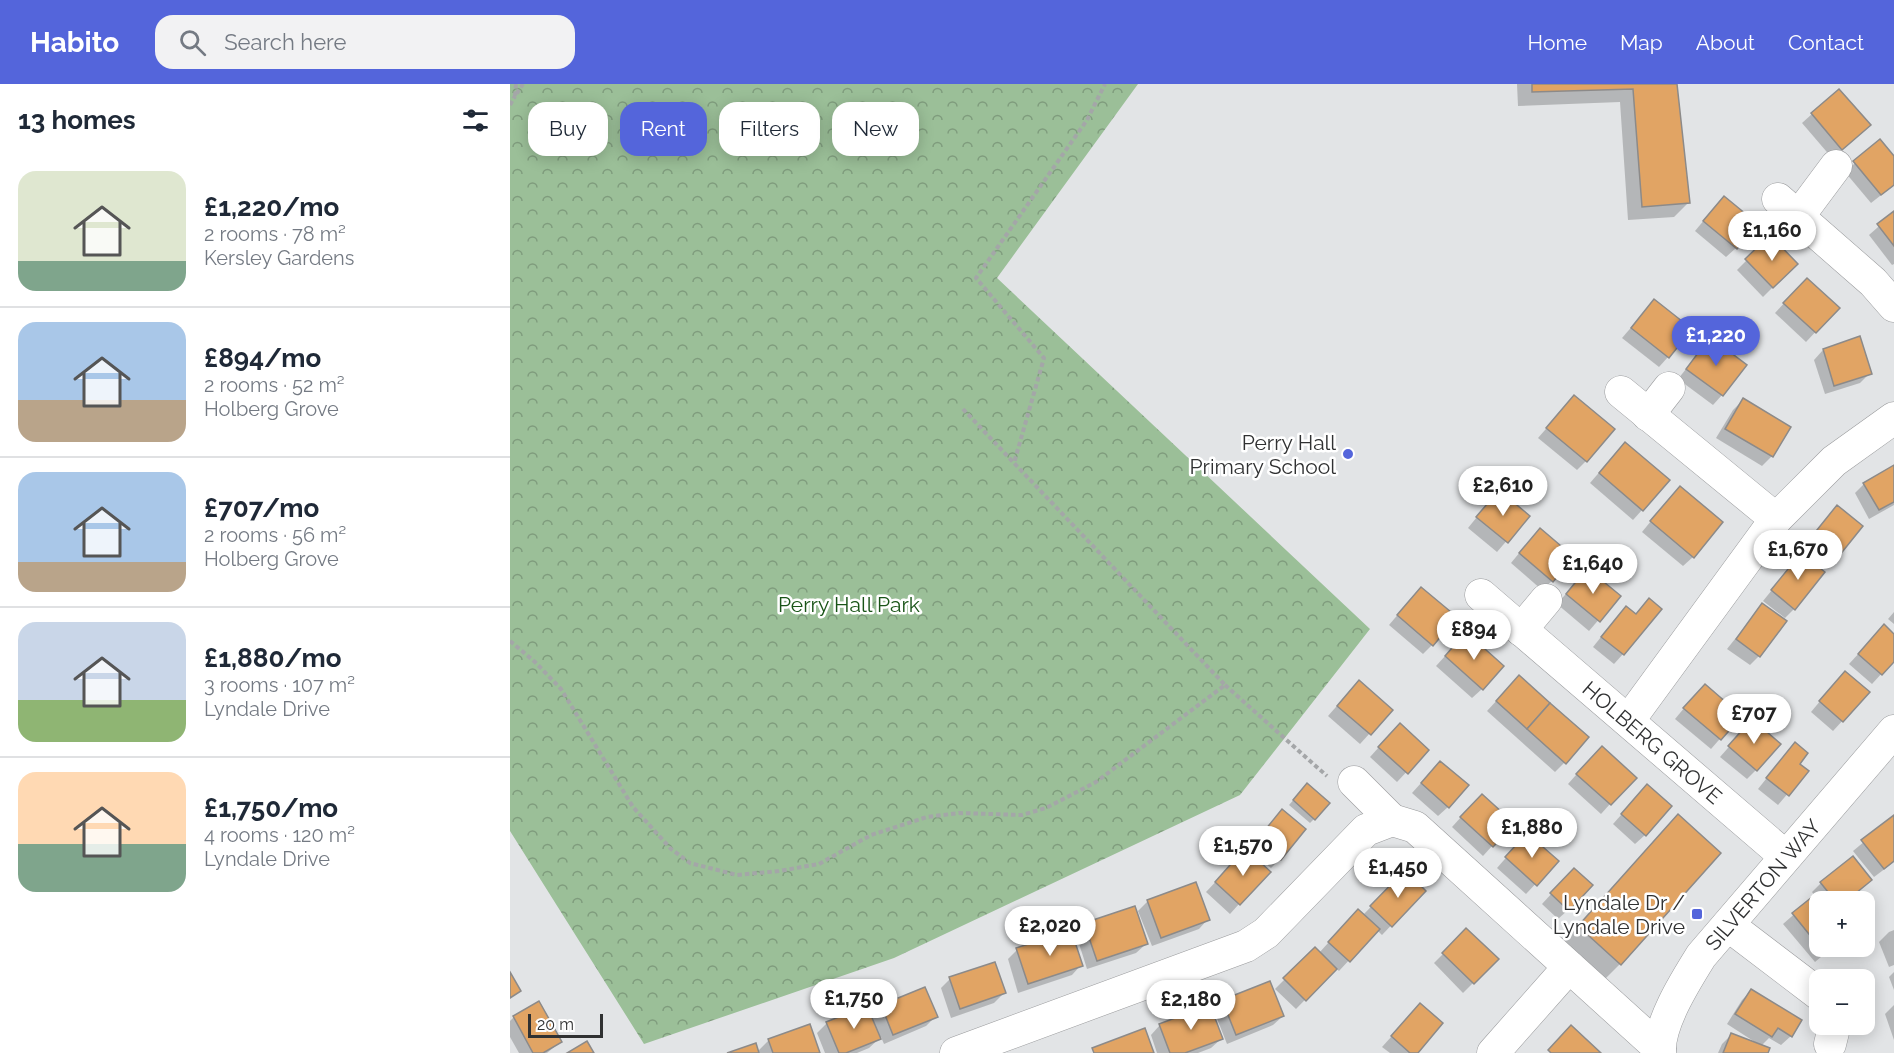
<!DOCTYPE html>
<meta charset="utf-8">
<style>
:root{--surface:#fff;--page:#f2f2f3;--text:#1f2937;--muted:#747a83;--line:#e0e1e3;--accent:#5465db}
body{margin:0;font-family:Raleway,sans-serif;background:var(--page);color:var(--text);height:100vh;display:flex;flex-direction:column;font-size:22px;white-space:nowrap}
*{box-sizing:border-box;margin:0}
p{font-size:20px;color:var(--muted)}
.icon{flex:none;width:33px;height:33px;fill:none;stroke:currentColor;stroke-width:2;stroke-linecap:round;stroke-linejoin:round}
.map{position:relative;flex:1;overflow:hidden}
.panel{display:flex;flex-direction:column;background:var(--surface);width:510px}
.panel>*{flex:none}
.hud{position:absolute;left:18px;top:18px;width:570px;height:54px;display:flex;gap:12px}
.controls{position:absolute;left:1299px;top:807px;display:grid;gap:12px}
.controls a{display:grid;place-items:center;width:66px;height:66px;border-radius:12px;background:var(--surface);box-shadow:0 3px 15px #0003;font-size:30px}
.scale{position:absolute;left:18px;bottom:15px;width:75px;box-sizing:border-box;padding-left:6px;border:3px solid #303132;border-top:0;font-size:16px;line-height:21px;white-space:nowrap;color:#303132;-webkit-text-stroke:4px #fff;paint-order:stroke}
.price{position:absolute;translate:-50% -51px;padding:0 14px;border-radius:21px;background:#fff;color:#222;font-size:20px;line-height:39px;filter:drop-shadow(0 2px 3px #0008)}
.price::after{content:'';position:absolute;left:50%;top:36px;width:18px;height:14px;margin-left:-9px;background:inherit;clip-path:polygon(0 0,100% 0,50% 100%)}
.price.selected{background:var(--accent);color:#fff}
ul{padding:0;list-style:none}
li{display:flex;align-items:center;gap:18px;height:150px;padding:0 18px}
li+li{border-top:2px solid var(--line)}
li span{display:grid;place-items:center;flex:none;width:168px;height:120px;border-radius:18px;color:#555}
li>.icon{margin-inline-start:auto}
span .icon{width:72px;height:72px;fill:#fffc;stroke-width:1}
li b{font-size:26px}
h2{display:flex;justify-content:space-between;align-items:center;height:72px;padding:0 18px;font-size:26px}
.pill{padding:0 21px;border-radius:18px;background:var(--surface);box-shadow:0 3px 15px #0003;font-size:21px;line-height:54px}
.pill.selected{background:var(--accent);color:#fff}
header{display:flex;align-items:center;gap:36px;box-sizing:border-box;height:84px;padding:0 30px;background:var(--accent);color:#fff}
header strong{font-size:28px}
nav{display:flex;gap:33px;margin-inline-start:auto;font-size:21px}
.search{width:420px;height:54px;background:var(--page);display:flex;align-items:center;gap:15px;box-sizing:border-box;padding:0 21px;border-radius:18px;color:var(--muted);font-size:22px}
main{display:flex;flex:1;min-height:0}
.map>svg:first-child{display:block}
.park{fill:url(#park-crowns)}
.shadow{fill:#0003}
.building{fill:#e1a464;stroke:#8c8a89;stroke-width:1.5}
.lines{fill:none;stroke-linecap:round;stroke-linejoin:round}
.minor-casing{stroke:#9a9b9d;stroke-width:33}
.path{stroke:#a4a6a8;stroke-width:4;stroke-dasharray:4.5 3;stroke-linecap:butt}
.minor{stroke:#fff;stroke-width:32}
.poi-dot{fill:#5465db;stroke:#fff;stroke-width:2}
.labels{text-anchor:middle;dominant-baseline:central;stroke-width:5;stroke-linejoin:round;paint-order:stroke}
.poi-label{font-size:21px;fill:#303132;stroke:#fff;text-anchor:end}
.park-label{font-size:21px;fill:#195417;stroke:#fff}
.street-label{font-size:21px;fill:#303132;stroke:#fff}
</style>
<header>
<strong>Habito</strong>
<div class="search"><svg class="icon" aria-label="search" viewBox="0 0 24 24"><circle cx="10" cy="10" r="6"/><path d="M15 15l6 6"/></svg>Search here</div>
<nav><a>Home</a><a>Map</a><a>About</a><a>Contact</a></nav>
</header>
<main>
<section class="panel">
<h2>13 homes<svg class="icon" aria-label="filters" viewBox="0 0 24 24"><path d="M4 7h16M4 17h16"/><circle cx="9" cy="7" r="2"/><circle cx="15" cy="17" r="2"/></svg></h2>
<ul>
<li><span style="background:linear-gradient(#dfe7d0 75%,#7fa58c 0)"><svg class="icon" aria-label="home" viewBox="0 0 24 24"><path d="M3 11l9-7 9 7M6 9v11h12V9"/></svg></span><div><b>£1,220/mo</b><p>2 rooms · 78 m²</p><p>Kersley Gardens</p></div></li>
<li><span style="background:linear-gradient(#a9c7e8 65%,#b9a48a 0)"><svg class="icon" aria-label="home" viewBox="0 0 24 24"><path d="M3 11l9-7 9 7M6 9v11h12V9"/></svg></span><div><b>£894/mo</b><p>2 rooms · 52 m²</p><p>Holberg Grove</p></div></li>
<li><span style="background:linear-gradient(#a9c7e8 75%,#b9a48a 0)"><svg class="icon" aria-label="home" viewBox="0 0 24 24"><path d="M3 11l9-7 9 7M6 9v11h12V9"/></svg></span><div><b>£707/mo</b><p>2 rooms · 56 m²</p><p>Holberg Grove</p></div></li>
<li><span style="background:linear-gradient(#c9d6e8 65%,#8fb573 0)"><svg class="icon" aria-label="home" viewBox="0 0 24 24"><path d="M3 11l9-7 9 7M6 9v11h12V9"/></svg></span><div><b>£1,880/mo</b><p>3 rooms · 107 m²</p><p>Lyndale Drive</p></div></li>
<li><span style="background:linear-gradient(#ffd9b3 60%,#7fa58c 0)"><svg class="icon" aria-label="home" viewBox="0 0 24 24"><path d="M3 11l9-7 9 7M6 9v11h12V9"/></svg></span><div><b>£1,750/mo</b><p>4 rooms · 120 m²</p><p>Lyndale Drive</p></div></li>
</ul>
</section>
<div class="map">
<svg width="1384" height="969" viewBox="0 0 1384 969">
<defs>
<pattern id="park-crowns" width="20" height="18" patternUnits="userSpaceOnUse" patternTransform="scale(1.5)"><rect width="20" height="18" fill="#9bbf98"/><path d="M2 6a3 3 0 1 1 6 0M12 15a3 3 0 1 1 6 0" fill="none" stroke="#7f9c7d"/></pattern>
</defs>
<rect width="100%" height="100%" fill="#e2e4e6"/>
<polygon class="park" points="0,0 628,0 487,194 860,545 730,711 384,874 134,960 0,747"/>
<g class="shadow">
<polygon points="1007,0 1166,0 1178,119 1164,133 1118,136 1110,18 1008,22"/>
<polygon points="1302,30 1349,51 1322,74 1292,39"/>
<polygon points="1370,57 1384,74 1384,101 1361,119 1335,88"/>
<polygon points="1205,123 1226,164 1216,173 1185,147"/>
<polygon points="1384,129 1384,180 1382,181 1359,151"/>
<polygon points="1260,153 1286,180 1253,213 1227,186"/>
<polygon points="1287,205 1328,224 1296,258 1265,229"/>
<polygon points="1144,217 1158,273 1149,283 1112,254"/>
<polygon points="1200,255 1212,311 1203,321 1168,295"/>
<polygon points="1313,266 1360,289 1350,299 1315,310 1304,276"/>
<polygon points="1064,313 1076,377 1067,386 1028,354"/>
<polygon points="1233,316 1279,344 1262,372 1252,382 1206,354 1223,326"/>
<polygon points="1106,369 1132,426 1123,436 1080,399"/>
<polygon points="1384,383 1384,421 1359,435 1345,409 1354,400"/>
<polygon points="1160,414 1183,473 1173,482 1132,448"/>
<polygon points="980,417 1018,432 987,468 958,444"/>
<polygon points="1327,423 1324,476 1314,485 1291,466"/>
<polygon points="1020,456 1042,497 1032,506 1001,479"/>
<polygon points="1282,481 1284,525 1275,534 1253,517"/>
<polygon points="1077,486 1109,512 1079,547 1047,520"/>
<polygon points="902,514 922,561 913,570 879,541"/>
<polygon points="1252,521 1249,572 1240,581 1217,565"/>
<polygon points="1384,528 1384,540 1378,535"/>
<polygon points="1107,533 1113,570 1104,580 1083,563"/>
<polygon points="1374,542 1384,552 1384,576 1362,600 1339,580"/>
<polygon points="947,559 972,605 962,614 926,582"/>
<polygon points="1326,598 1358,609 1323,647 1301,628"/>
<polygon points="1000,602 1055,678 1045,688 977,627"/>
<polygon points="840,607 881,626 850,660 818,632"/>
<polygon points="1185,611 1230,632 1201,665 1165,635"/>
<polygon points="1233,647 1246,686 1237,695 1210,673"/>
<polygon points="880,651 917,666 887,698 860,673"/>
<polygon points="1276,670 1297,687 1268,721 1248,705"/>
<polygon points="1082,673 1100,720 1091,730 1058,700"/>
<polygon points="921,688 938,723 928,732 902,709"/>
<polygon points="793,705 804,735 800,739 779,721"/>
<polygon points="1128,712 1135,751 1125,760 1103,740"/>
<polygon points="962,721 982,762 973,772 942,743"/>
<polygon points="1168,732 1110,880 1091,899 1050,862"/>
<polygon points="1384,733 1384,778 1364,793 1343,767"/>
<polygon points="763,737 770,775 761,784 741,768 729,820 720,830 696,808 726,776 737,768"/>
<polygon points="1008,760 1047,777 1016,810 987,784"/>
<polygon points="895,788 914,807 872,851 867,846 829,887 826,884 786,925 765,905 805,865 809,869 839,836 853,831"/>
<polygon points="1055,795 1058,826 1048,835 1032,820"/>
<polygon points="1311,799 1335,818 1310,818 1310,862 1324,862 1305,878 1273,840 1305,812 1302,808"/>
<polygon points="638,817 698,835 689,845 642,862 628,827"/>
<polygon points="575,840 636,860 626,869 577,885 566,850"/>
<polygon points="957,846 987,875 953,909 924,879"/>
<polygon points="1384,846 1384,881 1379,883 1369,858 1379,848"/>
<polygon points="507,866 571,881 562,891 508,909 498,875"/>
<polygon points="1384,888 1384,906 1379,893"/>
<polygon points="440,895 494,909 484,919 441,934 431,904"/>
<polygon points="414,905 426,932 416,942 374,960 371,953 359,964 347,969 315,969 307,949 317,939 361,934 371,923"/>
<polygon points="1241,907 1281,952 1271,961 1259,954 1251,962 1256,969 1208,969 1212,960 1221,951 1248,960 1217,940 1232,916"/>
<polygon points="713,917 773,932 763,941 717,960 704,927"/>
<polygon points="910,921 906,969 880,969 872,963"/>
<polygon points="1384,921 1384,956 1375,930"/>
<polygon points="4,933 50,958 37,969 9,969 0,953 0,937"/>
<polygon points="650,941 711,955 701,964 688,969 647,969 641,951"/>
<polygon points="259,956 308,969 222,969 247,968"/>
</g>
<g class="building">
<polygon points="1022,0 1167,0 1180,119 1132,123 1123,5 1022,8"/>
<polygon points="1329,5 1361,41 1332,66 1301,29"/>
<polygon points="1370,55 1384,72 1384,101 1371,111 1343,77"/>
<polygon points="1214,112 1248,140 1227,165 1193,137"/>
<polygon points="1384,127 1384,162 1367,140"/>
<polygon points="1260,151 1288,180 1263,204 1235,175"/>
<polygon points="1297,194 1330,224 1306,249 1273,219"/>
<polygon points="1144,215 1182,245 1159,274 1121,244"/>
<polygon points="1350,252 1362,290 1324,302 1313,265"/>
<polygon points="1200,253 1237,281 1213,312 1176,285"/>
<polygon points="1064,311 1105,345 1077,378 1036,344"/>
<polygon points="1233,314 1281,343 1263,373 1215,345"/>
<polygon points="1115,358 1160,396 1133,427 1089,389"/>
<polygon points="1384,381 1384,418 1369,426 1353,399"/>
<polygon points="1170,402 1213,438 1184,474 1140,437"/>
<polygon points="989,406 1020,432 998,459 966,433"/>
<polygon points="1327,421 1353,442 1325,477 1299,456"/>
<polygon points="1030,444 1064,473 1043,498 1009,469"/>
<polygon points="1291,469 1315,488 1285,526 1261,506"/>
<polygon points="1077,484 1111,512 1090,538 1056,510"/>
<polygon points="911,503 947,533 923,562 887,531"/>
<polygon points="1139,514 1152,525 1114,571 1091,553 1116,522 1126,530"/>
<polygon points="1252,519 1277,537 1250,573 1226,555"/>
<polygon points="1374,540 1384,550 1384,578 1372,591 1348,570"/>
<polygon points="956,548 994,582 973,606 935,572"/>
<polygon points="1335,587 1360,608 1333,638 1309,617"/>
<polygon points="1009,591 1040,619 1017,645 986,617"/>
<polygon points="849,596 883,626 861,651 827,622"/>
<polygon points="1195,600 1232,632 1211,656 1173,624"/>
<polygon points="1040,619 1079,653 1056,680 1017,645"/>
<polygon points="1242,635 1271,660 1247,687 1218,662"/>
<polygon points="890,639 919,666 898,690 868,663"/>
<polygon points="1285,658 1298,669 1290,680 1299,687 1279,712 1256,694"/>
<polygon points="1092,662 1127,694 1101,721 1066,690"/>
<polygon points="930,677 959,701 939,724 911,699"/>
<polygon points="797,699 820,719 805,736 783,716"/>
<polygon points="1137,700 1162,722 1136,752 1111,730"/>
<polygon points="972,710 1005,740 983,763 950,733"/>
<polygon points="772,725 796,745 771,776 747,756"/>
<polygon points="1168,730 1211,769 1111,881 1068,842"/>
<polygon points="1384,731 1384,777 1374,785 1351,756"/>
<polygon points="1017,749 1049,777 1027,802 995,773"/>
<polygon points="735,764 761,788 730,821 705,798"/>
<polygon points="1343,772 1362,796 1335,818 1326,818 1310,798"/>
<polygon points="1064,784 1083,801 1059,827 1040,809"/>
<polygon points="895,786 916,807 882,843 860,822"/>
<polygon points="686,798 700,836 651,854 637,816"/>
<polygon points="1307,809 1314,818 1310,818 1310,862 1324,862 1315,870 1282,829"/>
<polygon points="625,822 638,860 587,877 574,839"/>
<polygon points="848,825 870,845 840,878 818,858"/>
<polygon points="956,844 989,875 964,900 932,869"/>
<polygon points="561,846 573,882 518,900 506,864"/>
<polygon points="805,863 827,885 796,917 773,894"/>
<polygon points="485,878 496,909 450,925 439,893"/>
<polygon points="0,888 11,907 0,914"/>
<polygon points="760,897 774,932 726,951 712,916"/>
<polygon points="415,903 428,933 383,951 371,921"/>
<polygon points="1241,905 1292,936 1282,953 1268,944 1262,953 1225,930"/>
<polygon points="29,917 52,958 33,969 23,969 3,932"/>
<polygon points="910,919 933,939 908,969 900,969 881,952"/>
<polygon points="700,921 713,955 675,969 660,969 649,940"/>
<polygon points="357,922 371,955 336,969 329,969 316,938"/>
<polygon points="300,940 310,969 263,969 258,955"/>
<polygon points="1061,941 1091,969 1041,969 1038,966"/>
<polygon points="635,944 644,969 584,969 582,964"/>
<polygon points="1221,949 1260,964 1258,969 1213,969"/>
<polygon points="77,957 84,969 57,969"/>
<polygon points="246,959 249,969 217,969"/>
</g>
<g class="lines">
<g class="minor-casing">
<g id="minor">
<polyline points="1268,115 1363,198 1384,222"/>
<polyline points="1288,133 1326,82"/>
<polyline points="1111,308 1266,435"/>
<polyline points="1138,331 1159,304"/>
<path id="s1" d="M971,511L1275,772"/>
<polyline points="1011,546 1036,516"/>
<polyline points="1119,636 1266,435 1324,377 1384,334"/>
<polyline points="844,698 882,736"/>
<polyline points="1218,841 1310,911"/>
<polyline points="1320,960 1325,940"/>
<polyline points="446,969 736,862 756,849 856,746 882,736 905,743 1150,965"/>
<polyline points="983,969 1059,883"/>
<path id="s2" d="M1150,969C1148,940 1176,896 1191,872L1384,647"/>
</g>
</g>
<g class="path">
<polyline points="6,0 5,12 13,0"/>
<polyline points="0,21 5,12"/>
<polyline points="453,325 504,379"/>
<polyline points="0,557 25,578 51,605 123,723 161,765 180,779 227,791 269,787 309,780 361,751 417,733 449,729 512,731 536,724 586,698 715,601 504,379 534,274 466,194 577,36 595,0"/>
<polyline points="715,601 817,692"/>
</g>
<use href="#minor" class="minor"/>
</g>
<g class="poi-dot">
<circle cx="838" cy="370" r="6"/>
<rect x="1181" y="824" width="12" height="12" rx="3"/>
</g>
<g class="labels">
<g class="poi-label">
<text x="826" y="358">Perry Hall<tspan x="826" dy="24">Primary School</tspan></text>
<text x="1175" y="818">Lyndale Dr /<tspan x="1175" dy="24">Lyndale Drive</tspan></text>
</g>
<g class="park-label">
<text x="339" y="520">Perry Hall Park</text>
</g>
<g class="street-label">
<text stroke="none"><textPath href="#s1" startOffset="226">HOLBERG GROVE</textPath></text>
<text stroke="none"><textPath href="#s2" startOffset="201">SILVERTON WAY</textPath></text>
</g>
</g>
</svg>
<div class="controls">
<a>+</a>
<a>−</a>
</div>
<div class="scale">20 m</div>
<b class="price" style="left:1262px;top:178px">£1,160</b>
<b class="price selected" style="left:1206px;top:283px">£1,220</b>
<b class="price" style="left:993px;top:433px">£2,610</b>
<b class="price" style="left:1288px;top:497px">£1,670</b>
<b class="price" style="left:1083px;top:511px">£1,640</b>
<b class="price" style="left:964px;top:577px">£894</b>
<b class="price" style="left:1244px;top:661px">£707</b>
<b class="price" style="left:1022px;top:775px">£1,880</b>
<b class="price" style="left:733px;top:793px">£1,570</b>
<b class="price" style="left:888px;top:815px">£1,450</b>
<b class="price" style="left:540px;top:873px">£2,020</b>
<b class="price" style="left:344px;top:946px">£1,750</b>
<b class="price" style="left:681px;top:947px">£2,180</b>
<div class="hud">
<a class="pill">Buy</a>
<a class="pill selected">Rent</a>
<a class="pill">Filters</a>
<a class="pill">New</a>
</div>
</div>
</main>
